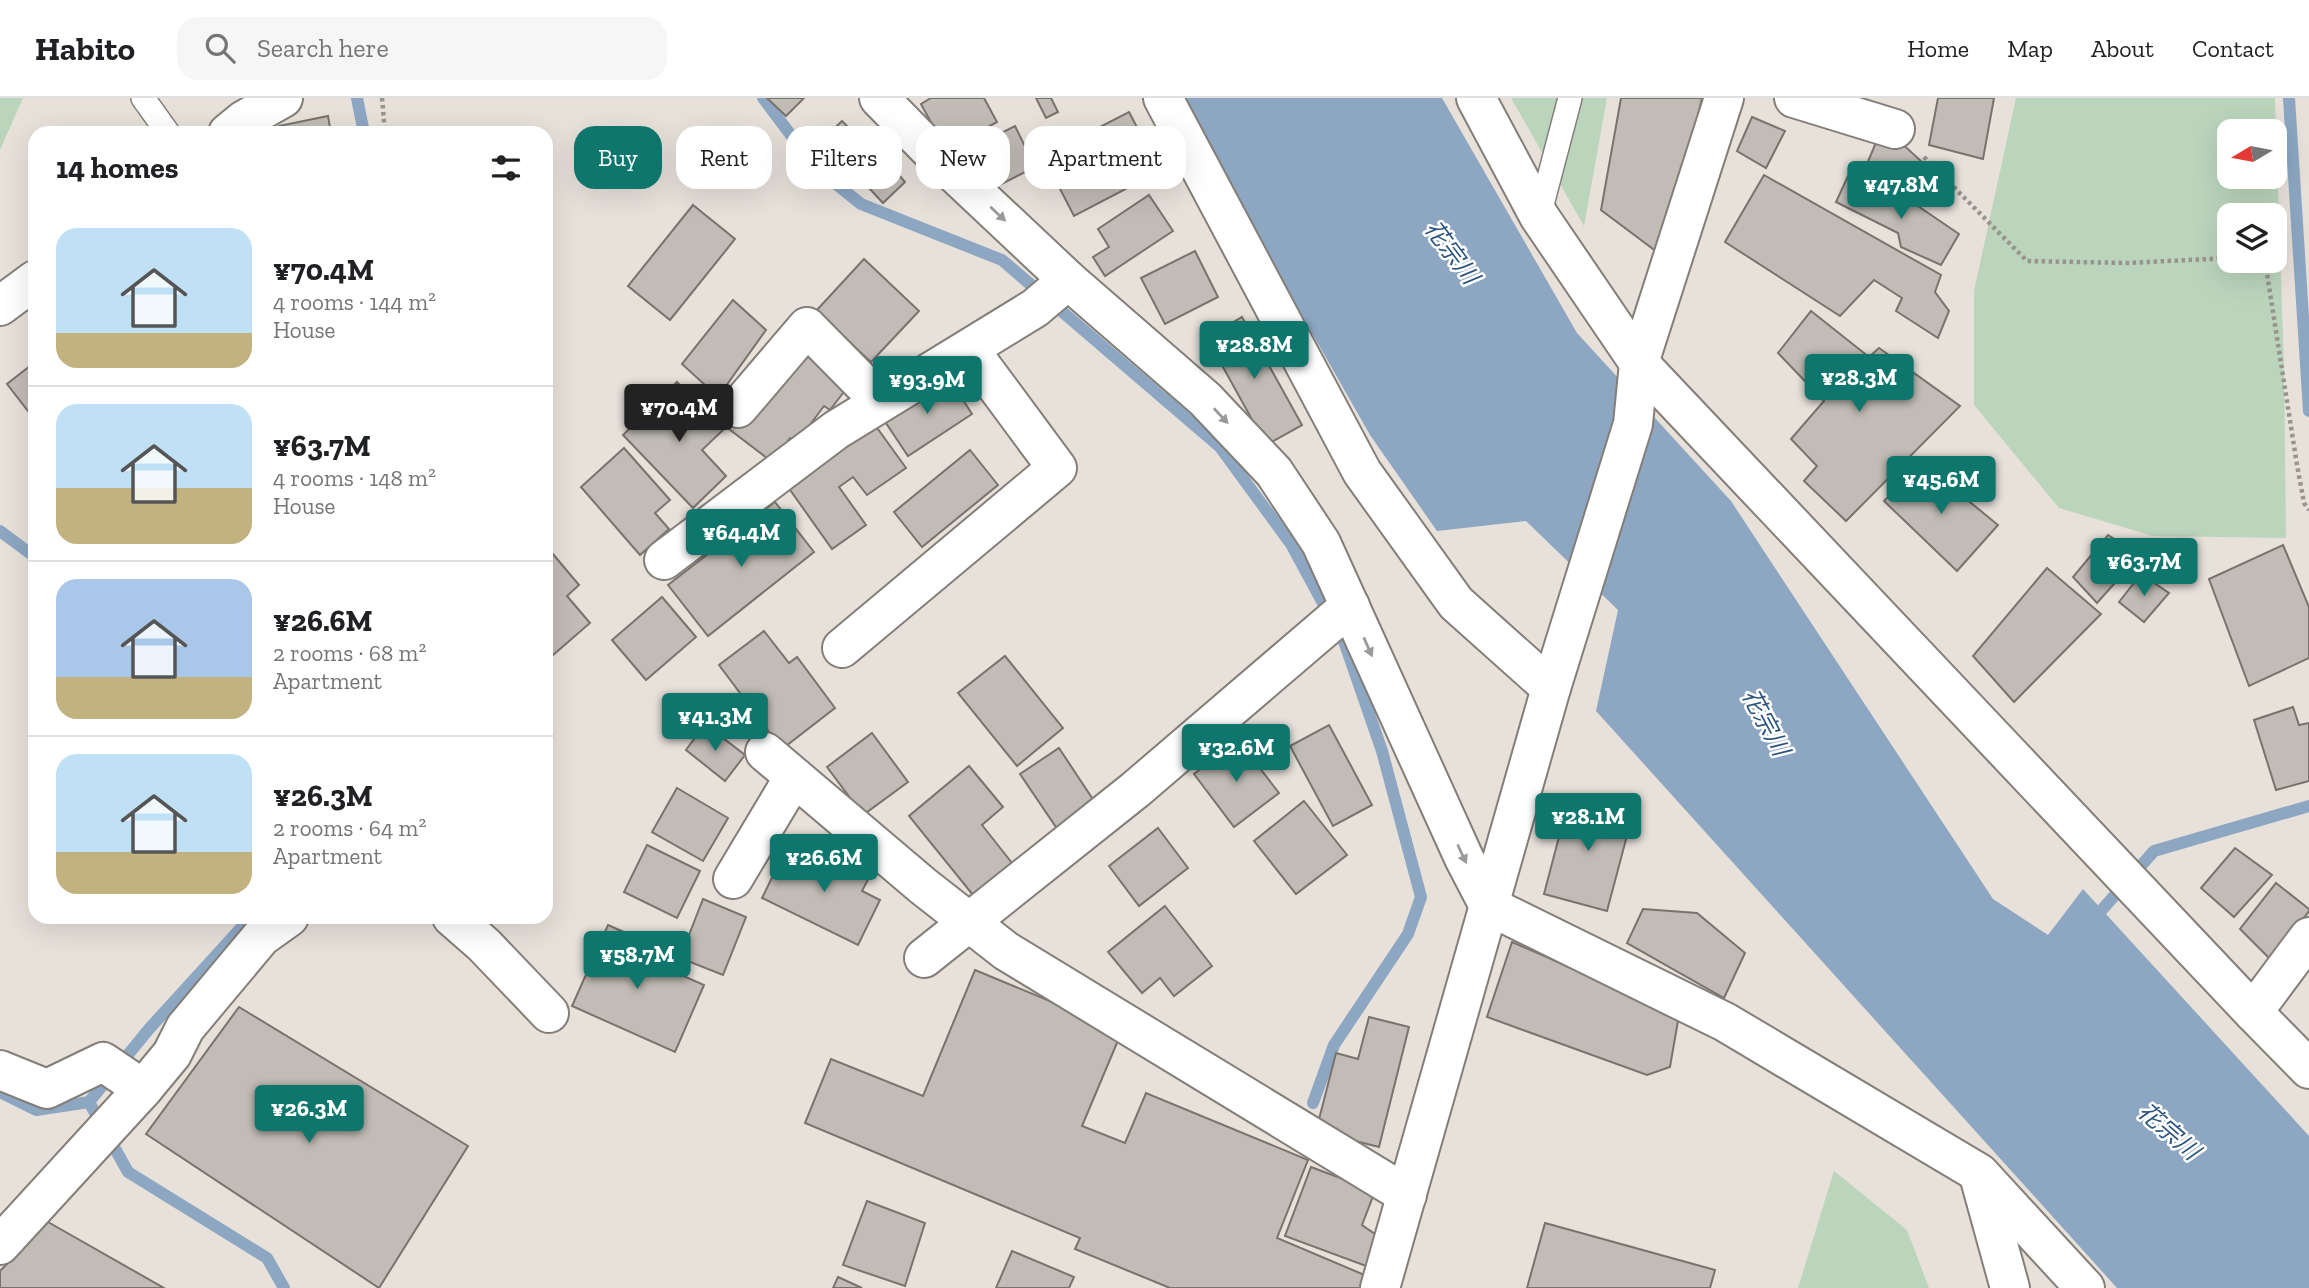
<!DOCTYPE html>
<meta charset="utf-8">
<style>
:root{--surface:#fff;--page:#f6f6f6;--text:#202124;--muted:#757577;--line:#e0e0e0;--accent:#0f766e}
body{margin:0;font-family:"Zilla Slab","Noto Sans JP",serif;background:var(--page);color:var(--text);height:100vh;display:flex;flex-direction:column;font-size:26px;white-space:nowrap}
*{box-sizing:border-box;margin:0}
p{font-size:23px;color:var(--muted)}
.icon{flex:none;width:38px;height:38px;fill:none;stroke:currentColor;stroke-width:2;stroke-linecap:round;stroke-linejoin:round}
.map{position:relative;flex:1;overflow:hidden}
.panel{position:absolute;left:28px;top:28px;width:525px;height:798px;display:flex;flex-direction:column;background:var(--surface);border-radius:21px;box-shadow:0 7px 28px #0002}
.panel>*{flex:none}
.banner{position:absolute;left:574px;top:28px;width:665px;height:63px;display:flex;gap:14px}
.needle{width:46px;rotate:260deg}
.tools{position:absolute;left:2217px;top:21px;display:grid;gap:14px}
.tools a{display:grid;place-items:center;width:70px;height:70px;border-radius:14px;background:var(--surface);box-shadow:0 7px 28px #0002;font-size:35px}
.price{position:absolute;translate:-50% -60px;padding:0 16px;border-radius:7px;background:var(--accent);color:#fff;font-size:23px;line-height:46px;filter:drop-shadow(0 2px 4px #0008)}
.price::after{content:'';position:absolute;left:50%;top:42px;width:21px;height:16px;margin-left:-10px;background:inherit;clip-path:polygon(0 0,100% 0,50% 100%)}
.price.selected{background:#222;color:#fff}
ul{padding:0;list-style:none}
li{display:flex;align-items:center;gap:21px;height:175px;padding:0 28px}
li+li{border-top:2px solid var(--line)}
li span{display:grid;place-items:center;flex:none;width:196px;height:140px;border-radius:21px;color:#555}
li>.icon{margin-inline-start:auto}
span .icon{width:84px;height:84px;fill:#fffc;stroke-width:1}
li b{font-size:30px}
h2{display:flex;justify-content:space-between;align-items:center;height:84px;padding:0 28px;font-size:30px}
.tag{padding:0 24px;border-radius:21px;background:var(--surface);box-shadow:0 7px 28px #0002;font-size:24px;line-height:63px}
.tag.selected{background:var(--accent);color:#fff}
header{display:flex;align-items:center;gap:42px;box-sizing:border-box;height:98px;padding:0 35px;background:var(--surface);border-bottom:2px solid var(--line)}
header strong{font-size:33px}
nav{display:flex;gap:38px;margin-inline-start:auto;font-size:24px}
.search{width:490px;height:63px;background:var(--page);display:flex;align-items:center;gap:18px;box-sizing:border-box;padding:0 24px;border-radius:21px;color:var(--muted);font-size:26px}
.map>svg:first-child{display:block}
.green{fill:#bbd5bd;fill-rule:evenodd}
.water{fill:#8da7c3}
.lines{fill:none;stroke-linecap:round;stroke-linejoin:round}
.stream{stroke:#8da7c3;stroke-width:12}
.building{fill:#c1bcb5;stroke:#78736c;stroke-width:2}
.lane-casing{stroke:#847e78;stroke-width:26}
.street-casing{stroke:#847e78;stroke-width:42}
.path{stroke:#97938e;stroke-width:4.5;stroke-dasharray:3.5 3.5;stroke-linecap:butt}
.lane{stroke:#fff;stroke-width:23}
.street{stroke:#fff;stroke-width:38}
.oneway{fill:#9a9a98}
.labels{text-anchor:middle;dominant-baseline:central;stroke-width:5;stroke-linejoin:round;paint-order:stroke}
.water-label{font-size:24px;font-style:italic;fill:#2e567e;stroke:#fff}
</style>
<header>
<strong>Habito</strong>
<div class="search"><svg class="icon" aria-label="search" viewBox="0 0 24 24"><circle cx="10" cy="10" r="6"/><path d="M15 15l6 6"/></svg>Search here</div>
<nav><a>Home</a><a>Map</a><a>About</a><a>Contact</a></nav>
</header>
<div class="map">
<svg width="2309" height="1190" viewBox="0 0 2309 1190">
<rect width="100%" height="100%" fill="#e7e1da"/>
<g class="green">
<polygon points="0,0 23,0 0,52"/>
<polygon points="1511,0 1607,0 1584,128"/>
<path d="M2016,0H2275L2284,268L2286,440L2153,438L2059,410L1974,307V193ZM2230,33H2275V79H2230ZM2230,117H2275V163H2230Z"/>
<polygon points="1834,1073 1907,1132 1929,1190 1798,1190"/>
</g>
<polygon class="water" points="1178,0 1442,0 1577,235 1731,403 1993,801 2048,837 2083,791 2309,1038 2309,1190 2117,1190 1596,613 1618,512 1526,423 1437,433 1370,337"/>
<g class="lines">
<g class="stream">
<polyline points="357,0 364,35"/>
<polyline points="763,0 815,69 861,106 1002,162 1220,349 1291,446 1345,546 1382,653 1421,799 1408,836 1334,947 1313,1005"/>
<polyline points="2289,0 2309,313"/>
<polyline points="0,433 35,459"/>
<polyline points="2092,823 2154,753 2309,708"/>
<polyline points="0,994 36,1012 89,1004 149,931 251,819"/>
<polyline points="89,1004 128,1074 267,1160 284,1190"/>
</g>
</g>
<g class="building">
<polygon points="767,0 804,0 786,18"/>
<polygon points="931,0 984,0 997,24 946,52 921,6"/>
<polygon points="1036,0 1051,0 1058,14 1046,20"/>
<polygon points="1621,0 1702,0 1665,160 1601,112"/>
<polygon points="1938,0 1994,0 1983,61 1929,47"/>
<polygon points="1129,14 1160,73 1074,118 1043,58"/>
<polygon points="328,18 331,35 281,35 279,28"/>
<polygon points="1752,19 1785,33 1766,70 1737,53"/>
<polygon points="842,23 866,47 836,76 812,52"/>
<polygon points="1015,28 1035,69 986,94 965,53"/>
<polygon points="1880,35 1898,42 1933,74 1925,98 1907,90 1899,99 1864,73"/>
<polygon points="878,53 905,84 883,105 854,74"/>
<polygon points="1764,77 1941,177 1935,194 1949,213 1938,240 1896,213 1902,200 1874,182 1840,218 1725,144"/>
<polygon points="1848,78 1901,109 1906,100 1959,136 1941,167 1901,149 1898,135 1836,104"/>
<polygon points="1149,97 1173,133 1105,178 1093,159 1109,149 1098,131"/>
<polygon points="693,107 735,141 670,222 628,188"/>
<polygon points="1195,153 1218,199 1165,226 1141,180"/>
<polygon points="864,161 919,213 871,264 816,213"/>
<polygon points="733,202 766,232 718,299 682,266"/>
<polygon points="1811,213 1869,259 1879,250 1960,308 1846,423 1804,383 1817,368 1791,341 1824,303 1778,255"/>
<polygon points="1242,219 1302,327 1266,347 1207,240"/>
<polygon points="805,249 850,286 830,312 824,308 797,344 790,340 772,364 729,331"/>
<polygon points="35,264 35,322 7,286"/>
<polygon points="947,277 972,316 908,358 882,319"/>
<polygon points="677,284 723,332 702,352 726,378 693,410 623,337"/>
<polygon points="875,327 906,370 867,397 853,379 839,389 866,427 832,451 788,389"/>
<polygon points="624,350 670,402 655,415 669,431 640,457 581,389"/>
<polygon points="970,352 998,387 922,449 894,414"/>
<polygon points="1921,364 1998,427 1957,473 1884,403"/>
<polygon points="775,404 814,454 708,538 668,487"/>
<polygon points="2108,437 2140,457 2097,505 2073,479"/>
<polygon points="2283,447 2309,509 2309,560 2249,588 2209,481"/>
<polygon points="547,449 579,487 567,498 590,525 553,557 546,549"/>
<polygon points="2047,470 2101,516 2014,604 1973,558"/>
<polygon points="2141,476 2169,495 2144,524 2119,504"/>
<polygon points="662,499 696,539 646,582 612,542"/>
<polygon points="764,533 789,565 797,559 835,610 782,651 719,567"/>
<polygon points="1005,558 1063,630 1017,668 958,595"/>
<polygon points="2293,609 2299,627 2309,625 2309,683 2276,692 2254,622"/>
<polygon points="705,626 745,657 725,683 686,652"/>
<polygon points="1329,627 1372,707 1333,728 1290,648"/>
<polygon points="872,635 908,684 863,717 827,669"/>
<polygon points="1238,642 1279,695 1234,729 1194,676"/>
<polygon points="1059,650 1096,706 1058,732 1020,676"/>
<polygon points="969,668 1003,709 982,727 1012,765 973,797 909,718"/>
<polygon points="677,690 728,720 703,763 652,734"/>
<polygon points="1570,697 1633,715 1607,813 1544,796"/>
<polygon points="1304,703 1347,757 1296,796 1254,743"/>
<polygon points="1158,730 1188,770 1139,808 1109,768"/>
<polygon points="647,747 700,773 677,820 624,794"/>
<polygon points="787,749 835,773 843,757 873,772 862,793 880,802 858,847 762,800"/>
<polygon points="2235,750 2272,777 2234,819 2201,790"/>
<polygon points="2276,785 2309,811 2309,813 2272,863 2240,831"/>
<polygon points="703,801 746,819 723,877 680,860"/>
<polygon points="1165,808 1212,868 1174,898 1160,880 1142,895 1108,854"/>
<polygon points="1643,811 1697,815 1745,855 1724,900 1627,845"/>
<polygon points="608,827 655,848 647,862 704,887 675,954 572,908"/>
<polygon points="1512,844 1679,917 1670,969 1647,977 1487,919"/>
<polygon points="975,872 1122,933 1082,1028 1125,1045 1146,995 1308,1062 1277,1140 1374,1181 1370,1190 1170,1190 1075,1151 1080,1140 805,1025 831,961 923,998"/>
<polygon points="239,909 468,1048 379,1190 146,1036"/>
<polygon points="1369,919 1409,929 1379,1049 1316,1033 1336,955 1358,961"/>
<polygon points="1311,1069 1375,1093 1362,1127 1378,1138 1366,1168 1285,1138"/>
<polygon points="867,1103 925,1125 905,1188 843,1167"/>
<polygon points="48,1124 164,1190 0,1190 0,1173"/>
<polygon points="1545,1125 1715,1172 1710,1190 1527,1190"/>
<polygon points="1012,1153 1074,1179 1069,1190 996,1190"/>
<polygon points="838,1179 862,1190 833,1190"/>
</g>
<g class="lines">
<g class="lane-casing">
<g id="lane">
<polyline points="143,0 168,35"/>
<polyline points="1539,118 1570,0"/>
</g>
</g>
<g class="street-casing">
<g id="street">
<polyline points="879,0 934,56 1068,182 1205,301 1274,374 1321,445 1464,760 1489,808 1725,924 1979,1075 2085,1190"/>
<polyline points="1163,0 1362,374 1456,505 1551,590"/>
<polyline points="1476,0 1539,118 1639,265 2253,914 2309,971"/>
<polyline points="1794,0 1895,31"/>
<polyline points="228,35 244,22 283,0"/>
<polyline points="0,208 35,182"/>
<polyline points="738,310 807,229 881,304"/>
<polyline points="664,462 836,332 1035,210 1068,182"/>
<polyline points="842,550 1057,370 969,251"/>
<polyline points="765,654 923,788 1006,853 1407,1097"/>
<polyline points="733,781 794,679"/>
<polyline points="452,819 484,847 549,915"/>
<polyline points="924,860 1135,692 1350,508"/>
<polyline points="2253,914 2309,839"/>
<polyline points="0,972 47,991 103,964 143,991 172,956 185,930 261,839 289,819"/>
<polyline points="1980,1081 2010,1190"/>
<polyline points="0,1147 143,991"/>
<polyline points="1380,1190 1551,590 1633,326 1639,265 1724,0"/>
</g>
</g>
<g class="path">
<polyline points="382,0 385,35"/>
<polyline points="1924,59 2027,163 2127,165 2230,160"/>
<polyline points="2265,163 2297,367 2304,405 2309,412"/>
</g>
<use href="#lane" class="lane"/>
<use href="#street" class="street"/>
</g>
<defs><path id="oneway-solid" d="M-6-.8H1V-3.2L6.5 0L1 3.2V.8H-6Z" transform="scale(1.75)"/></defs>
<g class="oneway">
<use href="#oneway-solid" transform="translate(998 116) rotate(43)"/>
<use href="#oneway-solid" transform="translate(1221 318) rotate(47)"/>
<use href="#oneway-solid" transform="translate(1368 549) rotate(66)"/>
<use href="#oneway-solid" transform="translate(1462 756) rotate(65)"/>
</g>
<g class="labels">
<g class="water-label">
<text transform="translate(1452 154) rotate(53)">花宗川</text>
<text transform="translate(1766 624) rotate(62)">花宗川</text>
<text transform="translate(2169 1033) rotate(41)">花宗川</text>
</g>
</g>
</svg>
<div class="tools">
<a><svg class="needle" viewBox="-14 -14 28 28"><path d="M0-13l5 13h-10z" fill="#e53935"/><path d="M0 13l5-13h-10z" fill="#757577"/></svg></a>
<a><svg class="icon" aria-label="layers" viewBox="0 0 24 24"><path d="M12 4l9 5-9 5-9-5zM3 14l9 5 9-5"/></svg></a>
</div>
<b class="price" style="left:1901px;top:123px">¥47.8M</b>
<b class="price" style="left:1254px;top:283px">¥28.8M</b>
<b class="price" style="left:1859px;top:316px">¥28.3M</b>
<b class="price" style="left:927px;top:318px">¥93.9M</b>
<b class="price selected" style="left:679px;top:346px">¥70.4M</b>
<b class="price" style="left:1941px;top:418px">¥45.6M</b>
<b class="price" style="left:741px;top:471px">¥64.4M</b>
<b class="price" style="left:2144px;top:500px">¥63.7M</b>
<b class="price" style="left:715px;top:655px">¥41.3M</b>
<b class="price" style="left:1236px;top:686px">¥32.6M</b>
<b class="price" style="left:1588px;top:755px">¥28.1M</b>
<b class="price" style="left:824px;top:796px">¥26.6M</b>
<b class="price" style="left:637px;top:893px">¥58.7M</b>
<b class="price" style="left:309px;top:1047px">¥26.3M</b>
<div class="banner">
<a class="tag selected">Buy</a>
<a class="tag">Rent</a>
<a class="tag">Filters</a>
<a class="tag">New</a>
<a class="tag">Apartment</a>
</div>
<section class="panel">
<h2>14 homes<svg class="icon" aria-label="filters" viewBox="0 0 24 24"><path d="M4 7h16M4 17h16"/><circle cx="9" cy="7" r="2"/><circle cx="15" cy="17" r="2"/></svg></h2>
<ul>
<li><span style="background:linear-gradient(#bfe0f5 75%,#c2b280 0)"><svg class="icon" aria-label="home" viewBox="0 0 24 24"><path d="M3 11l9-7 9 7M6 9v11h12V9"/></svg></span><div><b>¥70.4M</b><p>4 rooms · 144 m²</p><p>House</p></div></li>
<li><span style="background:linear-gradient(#bfe0f5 60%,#c2b280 0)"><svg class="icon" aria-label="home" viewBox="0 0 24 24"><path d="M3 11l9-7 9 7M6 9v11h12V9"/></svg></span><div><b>¥63.7M</b><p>4 rooms · 148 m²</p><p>House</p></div></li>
<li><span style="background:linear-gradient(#a9c7e8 70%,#c2b280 0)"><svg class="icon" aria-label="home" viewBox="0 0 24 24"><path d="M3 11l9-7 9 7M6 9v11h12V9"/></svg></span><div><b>¥26.6M</b><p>2 rooms · 68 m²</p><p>Apartment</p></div></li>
<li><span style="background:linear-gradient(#bfe0f5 70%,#c2b280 0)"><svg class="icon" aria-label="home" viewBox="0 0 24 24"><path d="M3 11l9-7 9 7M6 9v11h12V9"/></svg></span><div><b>¥26.3M</b><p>2 rooms · 64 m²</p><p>Apartment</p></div></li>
</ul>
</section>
</div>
